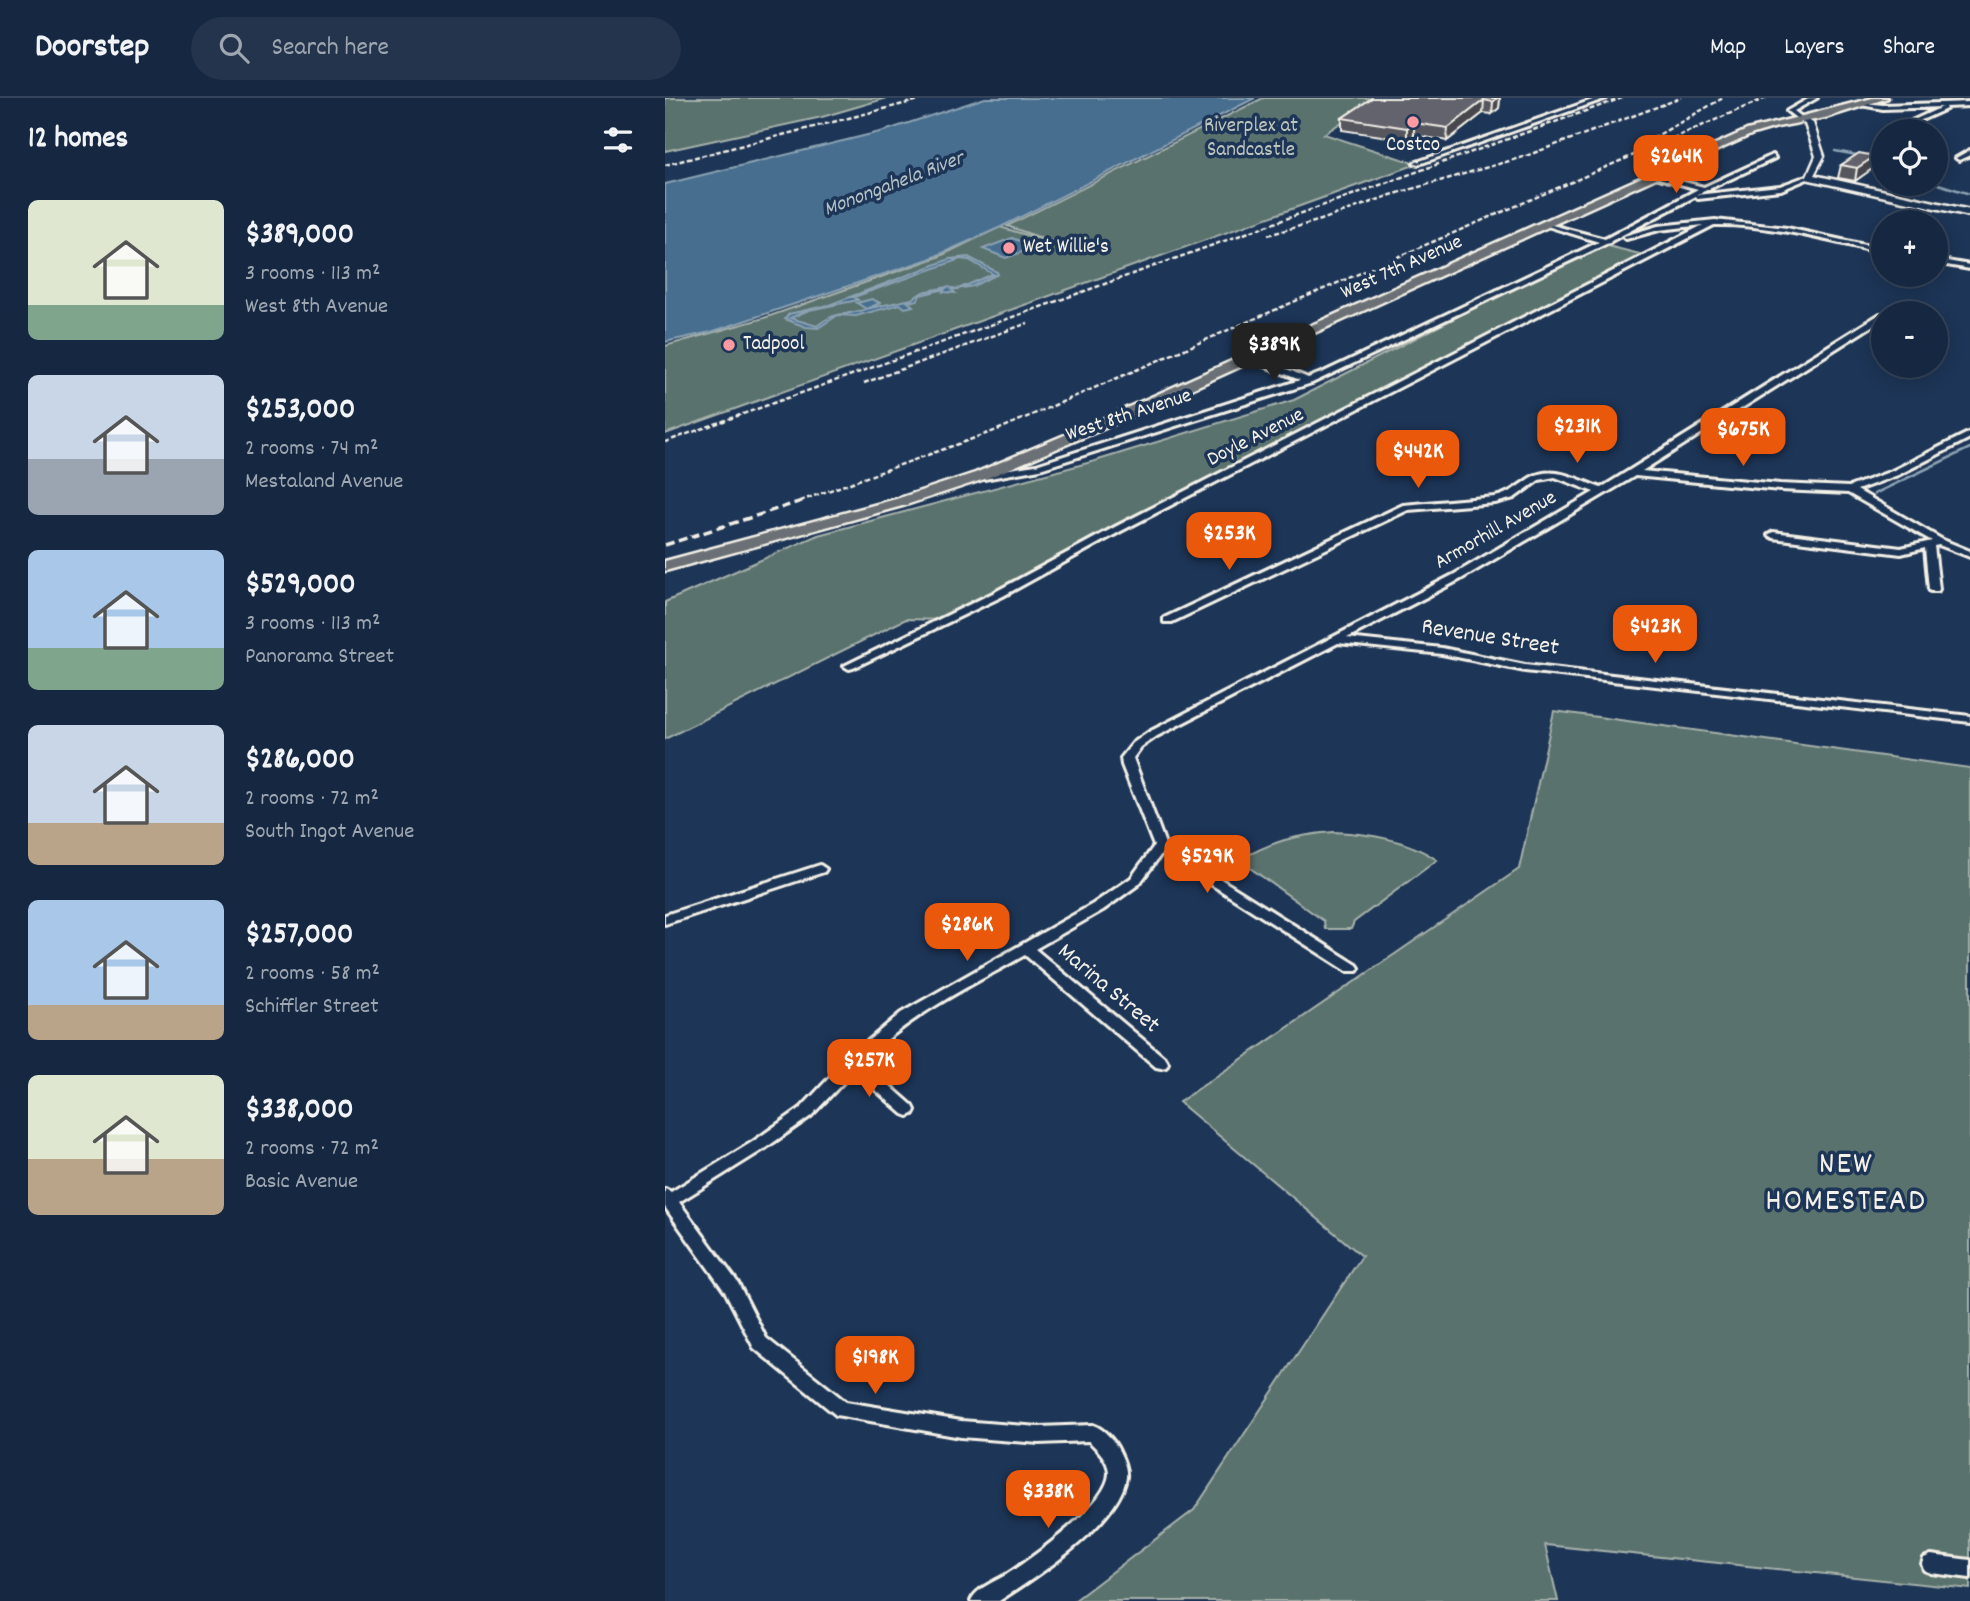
<!DOCTYPE html>
<meta charset="utf-8">
<style>
:root{--surface:#162841;--page:#23344c;--text:#f1f3f6;--muted:#9ea6b1;--line:#35445a;--accent:#ea580c}
body{margin:0;font-family:Dekko,sans-serif;background:var(--page);color:var(--text);height:100vh;display:flex;flex-direction:column;font-size:26px;white-space:nowrap}
*{box-sizing:border-box;margin:0}
p{font-size:23px;color:var(--muted)}
.icon{flex:none;width:38px;height:38px;fill:none;stroke:currentColor;stroke-width:2;stroke-linecap:round;stroke-linejoin:round}
.map{position:relative;flex:1;overflow:hidden}
.drawer{display:flex;flex-direction:column;background:var(--surface);width:665px}
.drawer>*{flex:none}
.fabs{position:absolute;left:1206px;top:21px;display:grid;gap:14px}
.fabs a{display:grid;place-items:center;width:77px;height:77px;border-radius:50%;background:var(--surface);box-shadow:0 4px 18px #0003,0 0 0 2px var(--line);font-size:35px}
.price{position:absolute;translate:-50% -60px;padding:0 16px;border-radius:14px;background:var(--accent);color:#fff;font-size:23px;line-height:46px;filter:drop-shadow(0 2px 4px #0008)}
.price::after{content:'';position:absolute;left:50%;top:42px;width:21px;height:16px;margin-left:-10px;background:inherit;clip-path:polygon(0 0,100% 0,50% 100%)}
.price.current{background:#222;color:#fff}
ul{padding:0;list-style:none}
li{display:flex;align-items:center;gap:21px;height:175px;padding:0 28px}
li span{display:grid;place-items:center;flex:none;width:196px;height:140px;border-radius:10px;color:#555}
li>.icon{margin-inline-start:auto}
span .icon{width:84px;height:84px;fill:#fffc;stroke-width:1}
li b{font-size:30px}
h2{display:flex;justify-content:space-between;align-items:center;height:84px;padding:0 28px;font-size:30px}
header{display:flex;align-items:center;gap:42px;box-sizing:border-box;height:98px;padding:0 35px;background:var(--surface);border-bottom:2px solid var(--line)}
header strong{font-size:33px}
nav{display:flex;gap:38px;margin-inline-start:auto;font-size:24px}
.search{width:490px;height:63px;background:var(--page);display:flex;align-items:center;gap:18px;box-sizing:border-box;padding:0 24px;border-radius:38px;color:var(--muted);font-size:26px}
main{display:flex;flex:1;min-height:0}
.map>svg:first-child{display:block}
.green{fill:#5a726e;stroke:#a7b2ab;stroke-width:2}
.water{fill:#476e8f;stroke:#8ca2b3;stroke-width:2;fill-rule:evenodd}
.lines{fill:none;stroke-linecap:round;stroke-linejoin:round}
.stream{stroke:#8ca2b3;stroke-width:2.5}
.street-casing{stroke:#f4f1e8;stroke-width:6}
.secondary-casing{stroke:#f4f1e8;stroke-width:5}
.primary-casing{stroke:#f4f1e8;stroke-width:5}
.street{fill:#1d3557;fill-rule:evenodd}
.secondary{fill:#1d3557;fill-rule:evenodd}
.primary{fill:#6a7074;fill-rule:evenodd}
.rail-far1{stroke:#f4f1e8;stroke-width:2.5;stroke-dasharray:5 2.5;stroke-linecap:butt}
.rail{stroke:#f4f1e8;stroke-width:3.5;stroke-dasharray:9 4.5;stroke-linecap:butt}
.wall{fill:#56565f;stroke:#f4f1e8;stroke-width:2}
.shaded-wall{fill:#46464d;stroke:#f4f1e8;stroke-width:2}
.building{fill:#64646e;stroke:#f4f1e8;stroke-width:2}
.poi-dot{fill:#ff9aa2;stroke:#1d3557;stroke-width:2.5}
.labels{text-anchor:middle;dominant-baseline:central;stroke-width:7;stroke-linejoin:round;paint-order:stroke}
.far-park-label{font-size:21px;fill:#bec5bd;stroke:#1d3557}
.far-poi-label{font-size:21px;fill:#f4f1e8;stroke:#1d3557;text-anchor:start}
.far-water-label{font-size:21px;font-style:italic;fill:#b7c3c9;stroke:#1d3557}
.far-street-label{font-size:21px;fill:#f4f1e8;stroke:#1d3557}
.street-label{font-size:24px;fill:#f4f1e8;stroke:#1d3557}
.near-neighbourhood-label{font-size:32px;letter-spacing:2px;fill:#f4f1e8;stroke:#1d3557}
</style>
<header>
<strong>Doorstep</strong>
<div class="search"><svg class="icon" aria-label="search" viewBox="0 0 24 24"><circle cx="10" cy="10" r="6"/><path d="M15 15l6 6"/></svg>Search here</div>
<nav><a>Map</a><a>Layers</a><a>Share</a></nav>
</header>
<main>
<section class="drawer">
<h2>12 homes<svg class="icon" aria-label="filters" viewBox="0 0 24 24"><path d="M4 7h16M4 17h16"/><circle cx="9" cy="7" r="2"/><circle cx="15" cy="17" r="2"/></svg></h2>
<ul>
<li><span style="background:linear-gradient(#dfe7d0 75%,#7fa58c 0)"><svg class="icon" aria-label="home" viewBox="0 0 24 24"><path d="M3 11l9-7 9 7M6 9v11h12V9"/></svg></span><div><b>$389,000</b><p>3 rooms · 113 m²</p><p>West 8th Avenue</p></div></li>
<li><span style="background:linear-gradient(#c9d6e8 60%,#9aa5b1 0)"><svg class="icon" aria-label="home" viewBox="0 0 24 24"><path d="M3 11l9-7 9 7M6 9v11h12V9"/></svg></span><div><b>$253,000</b><p>2 rooms · 74 m²</p><p>Mestaland Avenue</p></div></li>
<li><span style="background:linear-gradient(#a9c7e8 70%,#7fa58c 0)"><svg class="icon" aria-label="home" viewBox="0 0 24 24"><path d="M3 11l9-7 9 7M6 9v11h12V9"/></svg></span><div><b>$529,000</b><p>3 rooms · 113 m²</p><p>Panorama Street</p></div></li>
<li><span style="background:linear-gradient(#c9d6e8 70%,#b9a48a 0)"><svg class="icon" aria-label="home" viewBox="0 0 24 24"><path d="M3 11l9-7 9 7M6 9v11h12V9"/></svg></span><div><b>$286,000</b><p>2 rooms · 72 m²</p><p>South Ingot Avenue</p></div></li>
<li><span style="background:linear-gradient(#a9c7e8 75%,#b9a48a 0)"><svg class="icon" aria-label="home" viewBox="0 0 24 24"><path d="M3 11l9-7 9 7M6 9v11h12V9"/></svg></span><div><b>$257,000</b><p>2 rooms · 58 m²</p><p>Schiffler Street</p></div></li>
<li><span style="background:linear-gradient(#dfe7d0 60%,#b9a48a 0)"><svg class="icon" aria-label="home" viewBox="0 0 24 24"><path d="M3 11l9-7 9 7M6 9v11h12V9"/></svg></span><div><b>$338,000</b><p>2 rooms · 72 m²</p><p>Basic Avenue</p></div></li>
</ul>
</section>
<div class="map">
<svg width="1305" height="1503" viewBox="0 0 1305 1503">
<rect width="100%" height="100%" fill="#1d3557"/>
<filter id="ink" filterUnits="userSpaceOnUse"><feTurbulence type="fractalNoise" baseFrequency=".0143" numOctaves="2"/><feDisplacementMap in="SourceGraphic" scale="14" xChannelSelector="R" yChannelSelector="G"/><feConvolveMatrix kernelMatrix="1 2 1 2 8 2 1 2 1" color-interpolation-filters="sRGB"/></filter>
<g filter="url(#ink)">
<g class="green">
<polygon points="0,0 222,0 157,19 0,53"/>
<polygon points="598,0 713,0 659,36 752,66 0,336 0,248 99,220 273,159 335,129 411,152 342,128"/>
<polygon points="935,146 983,158 279,522 241,521 0,641 0,504 153,437 430,363 629,302"/>
<polygon points="889,613 1305,670 1305,1491 880,1447 893,1503 409,1503 529,1412 697,1158 514,1004 854,771"/>
<path d="M669,734C705,736 742,741 772,762L689,824L686,831H660L659,823L574,762C608,743 630,737 669,734Z"/>
</g>
<g class="water">
<polygon points="320,0 590,0 336,129 264,161 46,234 0,244 0,86 219,33"/>
<polygon points="347,140 370,149 341,160 318,151"/>
<path d="M303,159L332,174L333,176L308,188L287,192L290,195L278,194L280,191L255,197L253,202L243,204L248,208L240,210L235,206L191,218L173,217L153,230L141,229L120,221L124,216L164,207L285,161ZM295,161L304,162L328,176L293,191L282,189L258,194L247,201L201,211L215,205L207,201L192,205L201,211C179,219 173,211 152,228L125,220L144,212L193,202L189,199Z"/>
</g>
<g class="lines">
<g class="stream">
<polyline points="1170,53 1197,58"/>
<polyline points="1205,59 1218,63"/>
<polyline points="1270,85 1305,96"/>
<polyline points="1209,396 1305,350"/>
</g>
<g class="street-casing">
<g id="street">
<polygon points="933,0 942,0 754,66 749,65"/>
<polygon points="1145,0 1152,0 1129,13 1139,21 1139,23 1135,23 1122,13"/>
<polygon points="1305,4 1305,8 1280,9 1281,11 1232,33 1225,33 1277,9 1218,11 1196,7 1199,5 1218,7"/>
<polygon points="1305,52 1305,57 1294,62 1291,60"/>
<polygon points="1108,57 1110,60 1031,97 1115,88 1142,78 1147,79 1116,92 1033,101 1031,98 946,143 945,145 941,146 647,285 375,371 319,381 314,378 319,375 371,367 635,282 582,261 582,257 588,257 643,280 659,274 934,144 879,127 879,125 940,141 1033,91 987,78 987,76 1039,89"/>
<path d="M1050,122L1122,130L1218,151V155C1163,143 1106,126 1049,127L456,433L338,498L188,570L184,571L179,568L330,494L450,429L1038,127L994,132L961,141L959,140V138L993,128Z"/>
<polygon points="1270,161 1305,167 1305,171 1270,165"/>
<polygon points="1234,205 1241,207 1228,215 1219,215"/>
<path d="M1215,216H1218V221L977,373L1115,386L1184,389L1227,373L1305,334V340L1233,377L1192,392L1278,442L1305,453V459L1274,447L1269,448L1274,491L1273,493H1265L1264,491L1260,450L1236,456L1108,440L1103,437L1108,434L1236,450L1267,443L1183,395L1115,392L970,378L796,481L682,540L777,550L860,567L1305,618V624L860,573L777,556L673,545L492,638L476,649L468,660L500,746L692,867L694,870L692,873H682L497,755L474,786L438,812L370,851L501,961L503,965L501,969L496,970L491,969L360,857C304,889 243,917 198,964L248,1008L250,1012L248,1016L243,1018L238,1016L189,973L146,1018L99,1051L14,1104L73,1185L101,1240L181,1304L296,1323L374,1329L428,1327C439,1331 449,1342 454,1353C458,1361 462,1370 461,1379C455,1424 373,1478 337,1501L334,1503H306C311,1490 332,1483 344,1475C368,1459 445,1405 444,1374C443,1361 433,1352 424,1343L374,1345L296,1339L171,1317L89,1250L61,1195L0,1109V1091L6,1094L89,1043L136,1010L183,960L236,915L428,806L466,780L489,748L457,667L456,660L468,645L484,634L788,477L929,394L890,379L874,382L849,400L830,405L743,412L507,524H499V520L738,407L830,399C844,396 853,388 865,380C888,366 913,382 936,390Z"/>
<polygon points="155,767 161,771 159,774 0,826 0,817"/>
<polygon points="1266,1457 1305,1462 1305,1480 1266,1475 1259,1472 1257,1466 1259,1460"/>
</g>
</g>
<g class="secondary-casing">
<polygon id="secondary" points="1137,19 1148,25 1159,58 1149,77 1305,112 1305,118 1141,81 1151,58 1140,26 1133,22"/>
</g>
<g class="primary-casing">
<polygon id="primary" points="1208,0 1223,0 1160,20 1112,29 1088,36 438,331 320,381 241,407 0,473 0,463 231,401 310,375 428,325 1082,32"/>
</g>
<use href="#street" class="street"/>
<use href="#secondary" class="secondary"/>
<use href="#primary" class="primary"/>
<g class="rail-far1">
<polyline points="988,40 1058,0"/>
<polyline points="0,67 262,0"/>
<polyline points="603,137 656,122 726,97 858,59 1016,0"/>
<polyline points="199,285 363,225"/>
<polyline points="0,344 957,0"/>
<polyline points="135,403 332,332 1101,0"/>
</g>
<polyline class="rail" points="0,447 140,402"/>
</g>
<g class="wall">
<polygon points="707,0 835,0 834,10 827,16 818,15 782,43 749,37 742,42 677,32 677,20"/>
<polygon points="1210,58 1207,71 1190,83 1173,80 1176,67"/>
</g>
<g class="shaded-wall">
<polygon points="832,0 835,0 834,10 827,16 828,4"/>
<polygon points="819,2 818,15 782,43 783,30"/>
<polygon points="749,25 749,37 742,42 742,30"/>
<polygon points="1210,58 1207,71 1190,83 1192,70"/>
</g>
<g class="building">
<polygon points="707,0 832,0 828,4 819,2 783,30 749,25 742,30 677,20"/>
<polygon points="1194,55 1210,58 1192,70 1176,67"/>
</g>
</g>
<g class="poi-dot">
<circle cx="748" cy="24" r="7"/>
<circle cx="344" cy="150" r="7"/>
<circle cx="64" cy="247" r="7"/>
</g>
<g class="labels">
<g class="far-park-label">
<text x="586" y="29">Riverplex at<tspan x="586" dy="24">Sandcastle</tspan></text>
</g>
<g class="far-poi-label">
<text x="748" y="48" text-anchor="middle">Costco</text>
<text x="358" y="150">Wet Willie's</text>
<text x="78" y="247">Tadpool</text>
</g>
<g class="far-water-label">
<text transform="translate(229 87) rotate(-21)">Monongahela River</text>
</g>
<g class="far-street-label">
<text transform="translate(737 170) rotate(-24)">West 7th Avenue</text>
<text transform="translate(464 318) rotate(-18)">West 8th Avenue</text>
<text transform="translate(591 340) rotate(-27)">Doyle Avenue</text>
<text transform="translate(831 433) rotate(-30)">Armorhill Avenue</text>
</g>
<g class="street-label">
<text transform="translate(825 540) rotate(9)">Revenue Street</text>
<text transform="translate(443 891) rotate(40)">Marina Street</text>
</g>
<g class="near-neighbourhood-label">
<text x="1181" y="1068">NEW<tspan x="1181" dy="37">HOMESTEAD</tspan></text>
</g>
</g>
</svg>
<div class="fabs">
<a><svg class="icon" aria-label="locate" viewBox="0 0 24 24"><circle cx="12" cy="12" r="6"/><path d="M12 2v4M12 18v4M2 12h4M18 12h4"/></svg></a>
<a>+</a>
<a>−</a>
</div>
<b class="price" style="left:1011px;top:97px">$264K</b>
<b class="price current" style="left:609px;top:285px">$389K</b>
<b class="price" style="left:912px;top:367px">$231K</b>
<b class="price" style="left:1078px;top:370px">$675K</b>
<b class="price" style="left:753px;top:392px">$442K</b>
<b class="price" style="left:564px;top:474px">$253K</b>
<b class="price" style="left:990px;top:567px">$423K</b>
<b class="price" style="left:542px;top:797px">$529K</b>
<b class="price" style="left:302px;top:865px">$286K</b>
<b class="price" style="left:204px;top:1001px">$257K</b>
<b class="price" style="left:210px;top:1298px">$198K</b>
<b class="price" style="left:383px;top:1432px">$338K</b>
</div>
</main>
